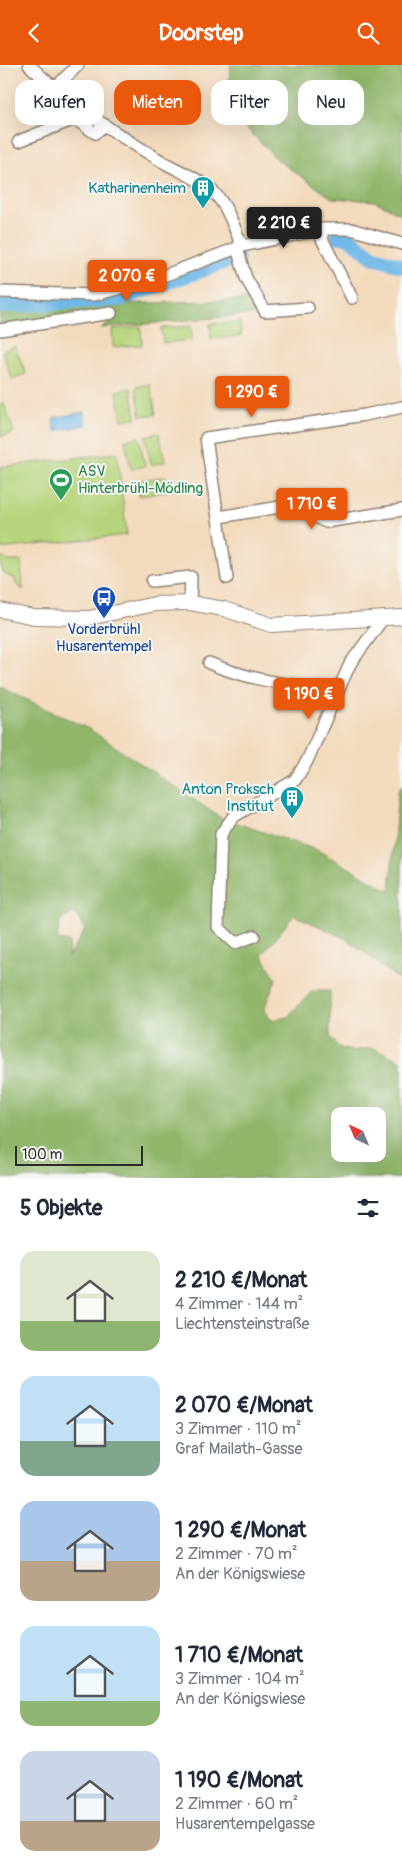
<!DOCTYPE html>
<html lang="de">
<meta charset="utf-8">
<style>
:root{--surface:#fff;--page:#f6f6f7;--text:#1f2937;--muted:#747a83;--accent:#ea580c}
body{margin:0;font-family:Pangolin,sans-serif;background:var(--page);color:var(--text);height:100vh;display:flex;flex-direction:column;font-size:19px;white-space:nowrap}
*{box-sizing:border-box;margin:0}
p{font-size:16px;color:var(--muted)}
.icon{flex:none;width:28px;height:28px;fill:none;stroke:currentColor;stroke-width:2;stroke-linecap:round;stroke-linejoin:round}
.map{position:relative;height:1113px;overflow:hidden}
.sheet{display:flex;flex-direction:column;background:var(--surface);flex:1}
.sheet>*{flex:none}
.top-card{position:absolute;left:15px;top:15px;width:372px;height:45px;display:flex;gap:10px}
.needle{width:32px;rotate:316deg}
.buttons{position:absolute;left:331px;top:1042px;display:grid;gap:10px}
.buttons a{display:grid;place-items:center;width:55px;height:55px;border-radius:10px;background:var(--surface);box-shadow:0 5px 20px #0002;font-size:25px}
.scale{position:absolute;left:15px;bottom:12px;width:128px;box-sizing:border-box;padding-left:5px;border:2px solid #2b2b2b;border-top:0;font-size:14px;line-height:18px;white-space:nowrap;color:#2b2b2b;-webkit-text-stroke:4px #f6f6f2;paint-order:stroke}
.price{position:absolute;translate:-50% -42px;padding:0 11px;border-radius:5px;background:var(--accent);color:#fff;font-size:16px;line-height:32px;filter:drop-shadow(0 1px 2px #0008)}
.price::after{content:'';position:absolute;left:50%;top:30px;width:15px;height:11px;margin-left:-8px;background:inherit;clip-path:polygon(0 0,100% 0,50% 100%)}
.price.selected{background:#222;color:#fff}
ul{padding:0;list-style:none}
li{display:flex;align-items:center;gap:15px;height:125px;padding:0 20px}
li span{display:grid;place-items:center;flex:none;width:140px;height:100px;border-radius:15px;color:#555}
li>.icon{margin-inline-start:auto}
span .icon{width:60px;height:60px;fill:#fffc;stroke-width:1}
li b{font-size:21px}
h2{display:flex;justify-content:space-between;align-items:center;height:60px;padding:0 20px;font-size:21px}
.chip{padding:0 18px;border-radius:15px;background:var(--surface);box-shadow:0 5px 20px #0002;font-size:18px;line-height:45px}
.chip.selected{background:var(--accent);color:#fff}
header{display:flex;justify-content:space-between;align-items:center;height:65px;padding:0 20px;background:var(--accent);color:#fff;font-size:22px;font-weight:700}
.map>svg:first-child{display:block}
.green{fill:#b6d47b;stroke:#708053}
.forest{fill:#90b66b;stroke:#5e704b;fill-rule:evenodd}
.water{fill:#6fb8e7;stroke:#4d7289}
.lines{fill:none;stroke-linecap:round;stroke-linejoin:round}
.river{stroke:#6fb8e7;stroke-width:15}
.minor-casing{stroke:#8f8274;stroke-width:14}
.major-casing{stroke:#8f8274;stroke-width:16}
.minor{stroke:#fff;stroke-width:11}
.major{stroke:#fff;stroke-width:14}
.labels{text-anchor:middle;dominant-baseline:central;stroke-width:4;stroke-linejoin:round;paint-order:stroke}
.culture-label{font-size:15px;fill:#0d838f;stroke:#f6f6f2;text-anchor:end}
.leisure-label{font-size:15px;fill:#27864d;stroke:#f6f6f2;text-anchor:start}
.transit-label{font-size:15px;fill:#164399;stroke:#f6f6f2}
</style>
<header><svg class="icon" aria-label="back" viewBox="0 0 24 24"><path d="M15 5l-7 7 7 7"/></svg>Doorstep<svg class="icon" aria-label="search" viewBox="0 0 24 24"><circle cx="10" cy="10" r="6"/><path d="M15 15l6 6"/></svg></header>
<div class="map">
<svg width="402" height="1113" viewBox="0 0 402 1113">
<rect width="100%" height="100%" fill="#f6f6f2"/>
<filter id="ink" filterUnits="userSpaceOnUse"><feTurbulence type="fractalNoise" baseFrequency=".02" numOctaves="2"/><feDisplacementMap in="SourceGraphic" scale="10" xChannelSelector="R" yChannelSelector="G"/><feConvolveMatrix kernelMatrix="1 2 1 2 8 2 1 2 1" color-interpolation-filters="sRGB"/></filter>
<filter id="wash" filterUnits="userSpaceOnUse"><feTurbulence type="fractalNoise" baseFrequency=".0096" numOctaves="4" result="noise"/><feDisplacementMap in="SourceGraphic" scale="20" xChannelSelector="R" yChannelSelector="G"/><feGaussianBlur stdDeviation="1.12" result="paint"/><feColorMatrix in="noise" values="0 0 0 0 0 0 0 0 0 0 0 0 0 0 0 0 0 1.4 0 .05"/><feComposite in="paint" operator="in"/></filter>
<g filter="url(#wash)">
<rect width="100%" height="100%" fill="#f3dabc"/>
<g class="green">
<polygon points="240,257 241,271 211,274 210,259"/>
<polygon points="191,261 192,275 163,278 161,263"/>
<polygon points="141,262 142,280 113,282 112,264"/>
<polygon points="15,281 26,309 12,314 2,286"/>
<polygon points="150,319 156,349 141,351 136,322"/>
<polygon points="131,323 136,353 122,355 117,326"/>
<polygon points="4,339 14,367 1,372 0,340"/>
<polygon points="159,368 165,397 151,400 145,371"/>
<polygon points="139,372 145,401 131,404 125,375"/>
<polygon points="117,388 127,470 0,484 0,402"/>
<polygon points="166,411 168,426 139,431 137,416"/>
<path d="M0,491L8,496H21L23,525L16,519L14,513C2,511 0,503 0,491Z"/>
</g>
<g class="forest">
<polygon points="229,0 402,0 402,150 375,136 332,133 279,96 223,40 231,2"/>
<polygon points="247,235 256,249 101,263 117,253 87,250 0,260 0,236 113,239"/>
<path d="M0,622L89,664L221,753L317,785L390,826L398,726L402,721V917L347,874L294,850L262,890L276,914L264,944L271,955L287,952L313,926H330V971L338,982L351,986L373,983L402,996V1113H0ZM75,847L85,865L68,892L69,877L57,875L60,855ZM340,1051H378V1089H340Z"/>
</g>
<polygon class="water" points="84,347 87,360 55,366 53,353"/>
<g class="lines">
<g class="river">
<polyline points="338,171 348,172 373,192 402,201"/>
<polyline points="0,241 120,234 237,193"/>
</g>
</g>
</g>
<g filter="url(#ink)">
<g class="lines">
<g class="minor-casing">
<g id="minor">
<path d="M29,0C67,37 113,67 158,94C175,105 196,111 211,125C227,138 234,163 242,181"/>
<polyline points="55,23 78,0"/>
<polyline points="19,76 75,54 95,68 105,60"/>
<polyline points="322,164 322,174 352,233"/>
<polyline points="237,183 246,213 265,246 308,243"/>
<polyline points="0,227 94,230 150,216 242,181 322,164 351,164 402,179"/>
<polyline points="0,265 111,248"/>
<polyline points="219,452 292,440 326,457 402,445"/>
<polyline points="227,513 206,373 365,350 402,342"/>
<polyline points="152,516 191,512 190,538"/>
<path d="M209,598C250,616 294,620 337,627"/>
<polyline points="254,871 235,878 218,862 221,769 233,752 295,715 307,696 350,599 382,555"/>
</g>
</g>
<g class="major-casing">
<polyline id="major" points="0,545 34,552 89,553 155,539 190,538 224,544 271,560 402,552"/>
</g>
<use href="#minor" class="minor"/>
<use href="#major" class="major"/>
</g>
</g>
<defs>
<g id="building-pin" transform="scale(1.25)"><path d="M0 17L-7.5 6A9.5 9.5 0 1 1 7.5 6Z" fill="#0f9aa8" stroke="#f6f6f2"/><path d="M-4-6H4V6H1V3H-1V6H-4ZM-2.5-4.3h1.7v1.8h-1.7ZM.8-4.3h1.7v1.8H.8ZM-2.5-1h1.7V.8h-1.7ZM.8-1h1.7V.8H.8Z" fill="#fff"/></g>
<g id="stadium-pin" transform="scale(1.25)"><path d="M0 17L-7.5 6A9.5 9.5 0 1 1 7.5 6Z" fill="#2e9e5b" stroke="#f6f6f2"/><path d="M0-5a6.5 5 0 1 0 0 10a6.5 5 0 1 0 0-10ZM-3.5-1.8h7v3.6h-7Z" fill="#fff"/></g>
<g id="bus-pin" transform="scale(1.25)"><path d="M0 17L-7.5 6A9.5 9.5 0 1 1 7.5 6Z" fill="#1a4fb4" stroke="#f6f6f2"/><path d="M-5-6H5V4H4V6H2V4H-2V6H-4V4H-5ZM-3.5-4V0h7V-4ZM-3.5 1.2v1.5H-2V1.2ZM2 1.2v1.5H3.5V1.2Z" fill="#fff"/></g>
</defs>
<g fill-rule="evenodd">
<use href="#building-pin" x="203" y="123"/>
<use href="#stadium-pin" x="61" y="415"/>
<use href="#bus-pin" x="104" y="533"/>
<use href="#building-pin" x="292" y="733"/>
</g>
<g class="labels">
<g class="culture-label">
<text x="186" y="123">Katharinenheim</text>
<text x="274" y="724">Anton Proksch<tspan x="274" dy="17">Institut</tspan></text>
</g>
<g class="leisure-label">
<text x="78" y="406">ASV<tspan x="78" dy="17">Hinterbrühl-Mödling</tspan></text>
</g>
<g class="transit-label">
<text x="104" y="564">Vorderbrühl<tspan x="104" dy="17">Husarentempel</tspan></text>
</g>
</g>
</svg>
<div class="buttons">
<a><svg class="needle" viewBox="-14 -14 28 28"><path d="M0-13l5 13h-10z" fill="#e53935"/><path d="M0 13l5-13h-10z" fill="#747a83"/></svg></a>
</div>
<div class="scale">100 m</div>
<b class="price selected" style="left:284px;top:184px">2 210 €</b>
<b class="price" style="left:127px;top:237px">2 070 €</b>
<b class="price" style="left:252px;top:353px">1 290 €</b>
<b class="price" style="left:312px;top:465px">1 710 €</b>
<b class="price" style="left:309px;top:655px">1 190 €</b>
<div class="top-card">
<a class="chip">Kaufen</a>
<a class="chip selected">Mieten</a>
<a class="chip">Filter</a>
<a class="chip">Neu</a>
</div>
</div>
<section class="sheet">
<h2>5 Objekte<svg class="icon" aria-label="filters" viewBox="0 0 24 24"><path d="M4 7h16M4 17h16"/><circle cx="9" cy="7" r="2"/><circle cx="15" cy="17" r="2"/></svg></h2>
<ul>
<li><span style="background:linear-gradient(#dfe7d0 70%,#8fb573 0)"><svg class="icon" aria-label="home" viewBox="0 0 24 24"><path d="M3 11l9-7 9 7M6 9v11h12V9"/></svg></span><div><b>2 210 €/Monat</b><p>4 Zimmer · 144 m²</p><p>Liechtensteinstraße</p></div></li>
<li><span style="background:linear-gradient(#bfe0f5 65%,#7fa58c 0)"><svg class="icon" aria-label="home" viewBox="0 0 24 24"><path d="M3 11l9-7 9 7M6 9v11h12V9"/></svg></span><div><b>2 070 €/Monat</b><p>3 Zimmer · 110 m²</p><p>Graf Mailath-Gasse</p></div></li>
<li><span style="background:linear-gradient(#a9c7e8 60%,#b9a48a 0)"><svg class="icon" aria-label="home" viewBox="0 0 24 24"><path d="M3 11l9-7 9 7M6 9v11h12V9"/></svg></span><div><b>1 290 €/Monat</b><p>2 Zimmer · 70 m²</p><p>An der Königswiese</p></div></li>
<li><span style="background:linear-gradient(#bfe0f5 75%,#8fb573 0)"><svg class="icon" aria-label="home" viewBox="0 0 24 24"><path d="M3 11l9-7 9 7M6 9v11h12V9"/></svg></span><div><b>1 710 €/Monat</b><p>3 Zimmer · 104 m²</p><p>An der Königswiese</p></div></li>
<li><span style="background:linear-gradient(#c9d6e8 70%,#b9a48a 0)"><svg class="icon" aria-label="home" viewBox="0 0 24 24"><path d="M3 11l9-7 9 7M6 9v11h12V9"/></svg></span><div><b>1 190 €/Monat</b><p>2 Zimmer · 60 m²</p><p>Husarentempelgasse</p></div></li>
</ul>
</section>
